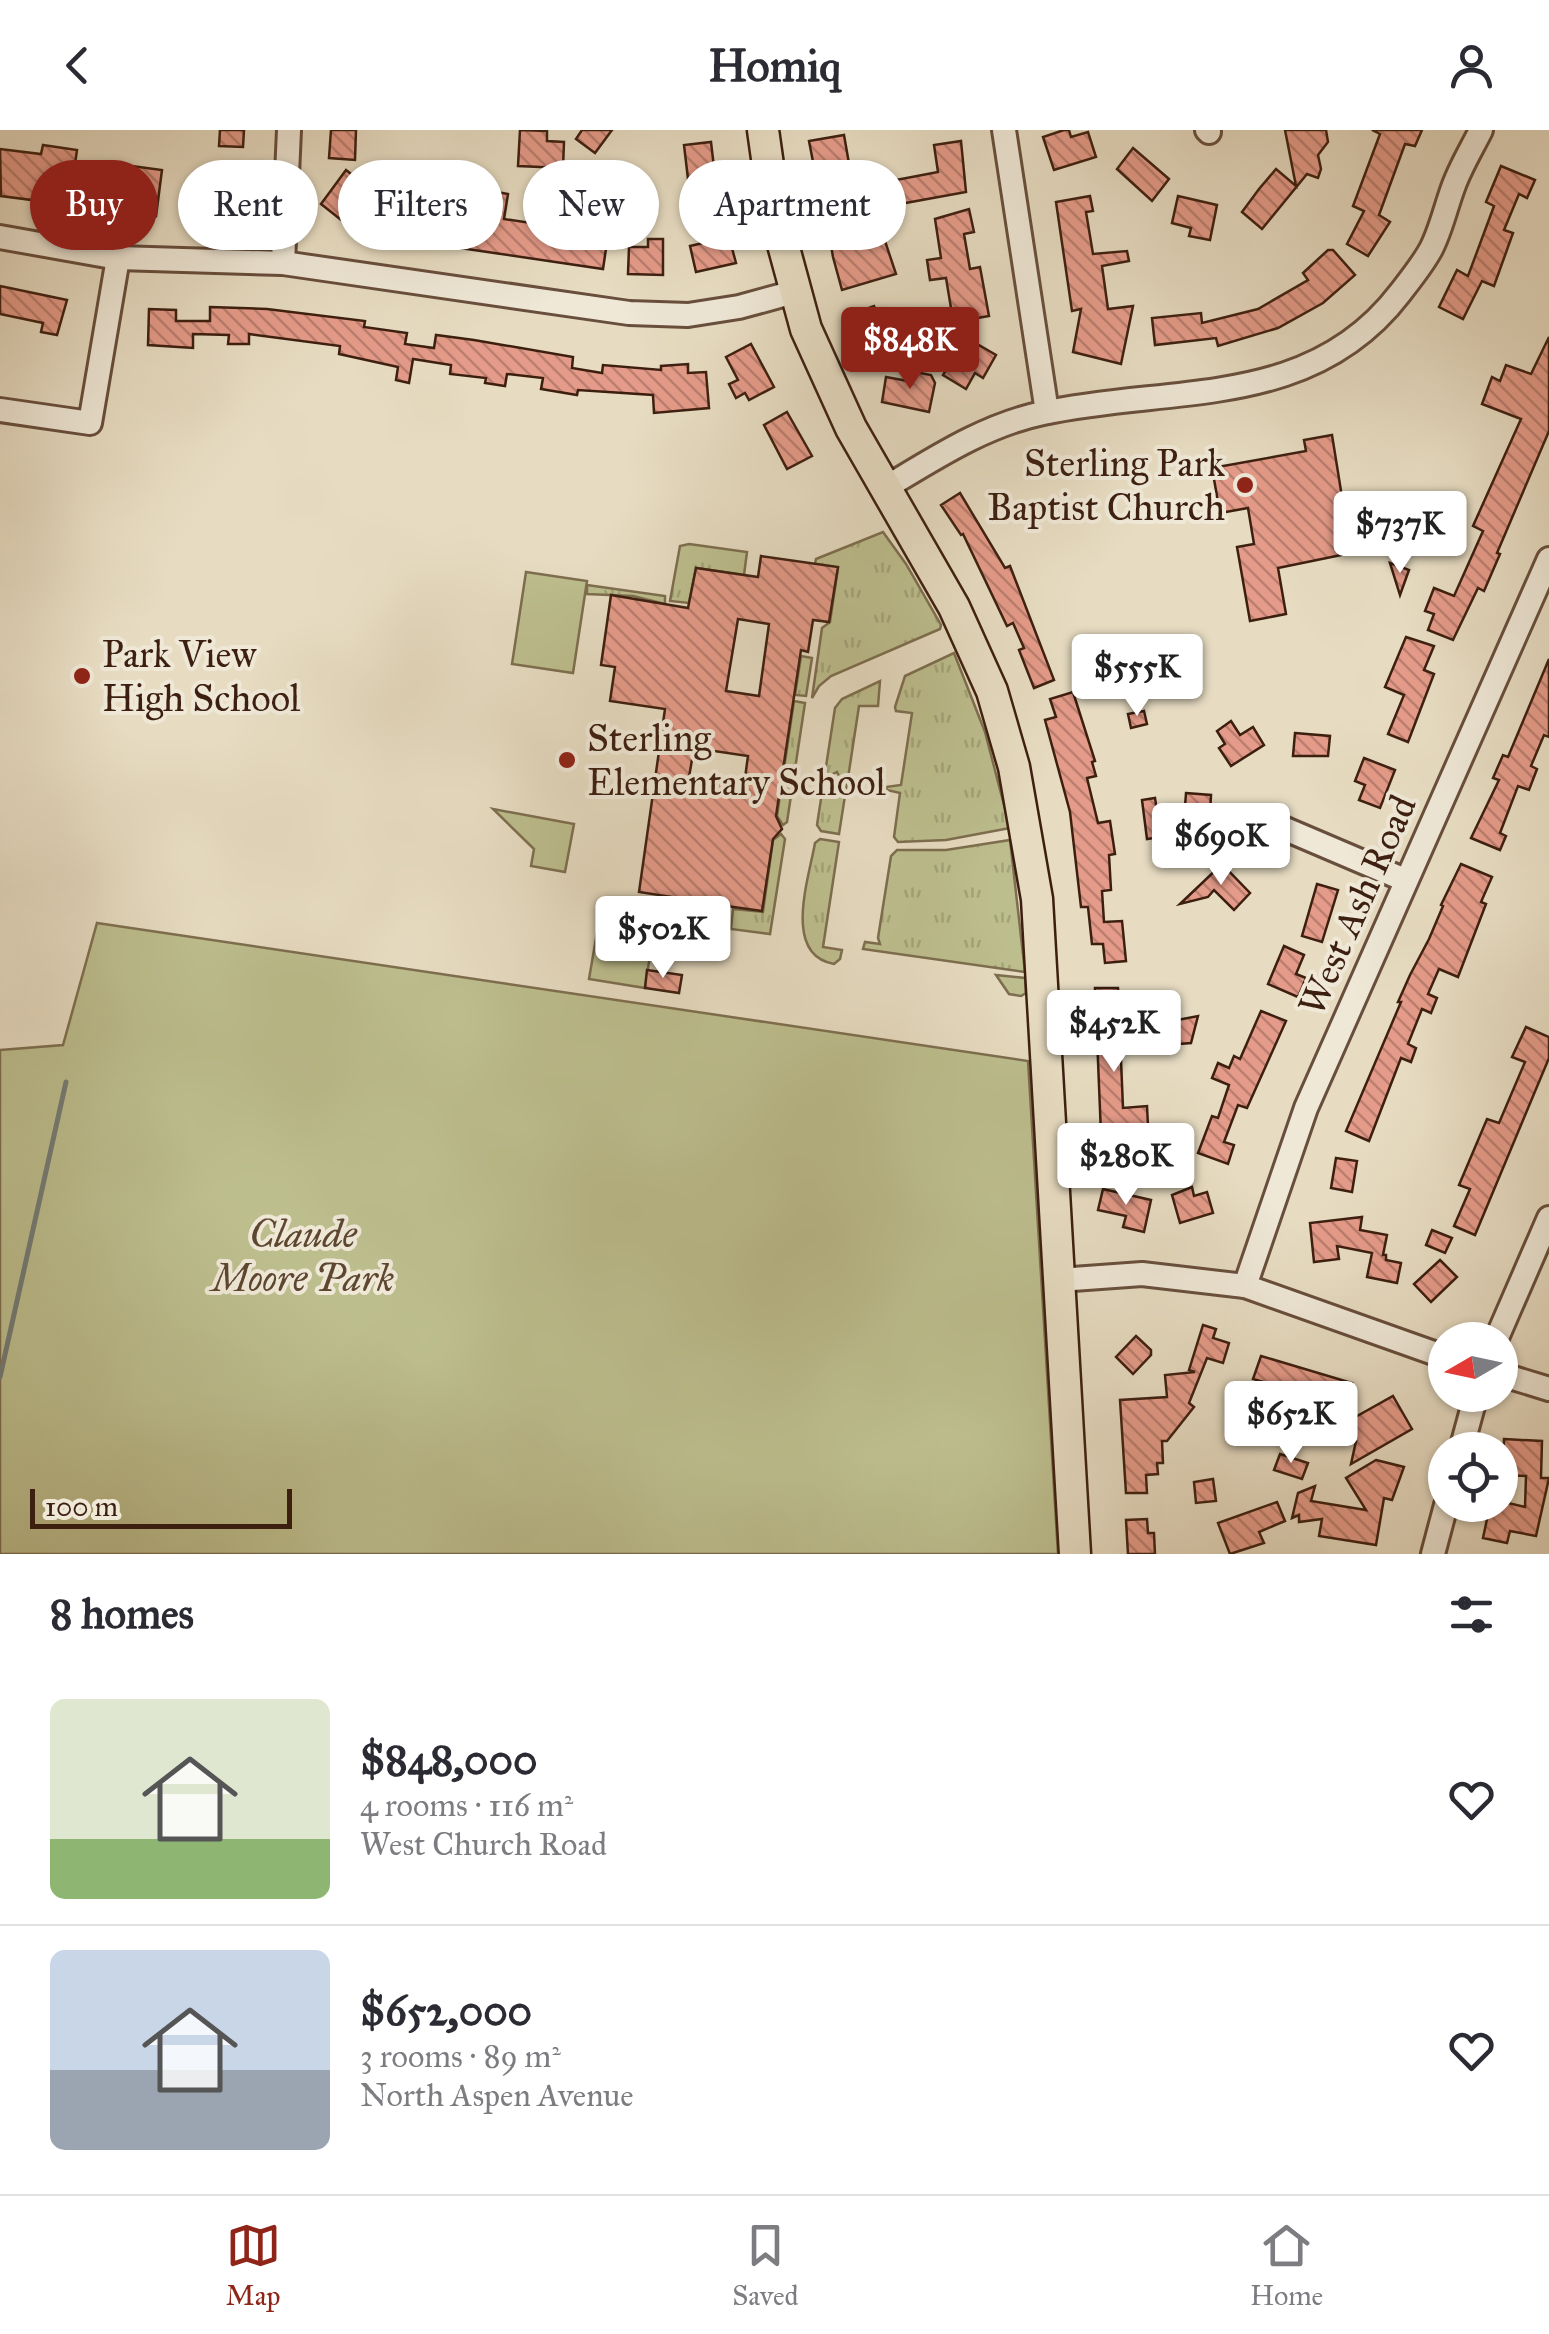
<!DOCTYPE html>
<meta charset="utf-8">
<style>
:root{--surface:#fff;--page:#f2f2f3;--text:#2b2b33;--muted:#7c7c81;--line:#e1e1e2;--accent:#8f2418}
body{margin:0;font-family:"IM FELL Great Primer",serif;background:var(--page);color:var(--text);height:100vh;display:flex;flex-direction:column;font-size:38px;white-space:nowrap}
*{box-sizing:border-box;margin:0}
p{font-size:32px;color:var(--muted)}
.icon{flex:none;width:55px;height:55px;fill:none;stroke:currentColor;stroke-width:2;stroke-linecap:round;stroke-linejoin:round}
.map{position:relative;height:1424px;overflow:hidden}
.sheet{display:flex;flex-direction:column;background:var(--surface);flex:1}
.sheet>*{flex:none}
.banner{position:absolute;left:30px;top:30px;width:1000px;height:90px;display:flex;gap:20px}
.needle{width:65px;rotate:261deg}
.fabs{position:absolute;left:1428px;top:1192px;display:grid;gap:20px}
.fabs a{display:grid;place-items:center;width:90px;height:90px;border-radius:50%;background:var(--surface);box-shadow:0 2px 8px #0004;font-size:50px}
.scale{position:absolute;left:30px;bottom:25px;width:262px;box-sizing:border-box;padding-left:10px;border:5px solid #3d1f10;border-top:0;font-size:28px;line-height:35px;white-space:nowrap;color:#3d1f10;-webkit-text-stroke:8px #efe8d7;paint-order:stroke}
.price{position:absolute;translate:-50% -85px;padding:0 22px;border-radius:10px;background:#fff;color:#222;font-size:32px;line-height:65px;filter:drop-shadow(0 2px 5px #0008)}
.price::after{content:'';position:absolute;left:50%;top:60px;width:30px;height:22px;margin-left:-15px;background:inherit;clip-path:polygon(0 0,100% 0,50% 100%)}
.price.current{background:var(--accent);color:#fff}
ul{padding:0;list-style:none}
li{display:flex;align-items:center;gap:30px;height:250px;padding:0 50px}
li+li{border-top:2px solid var(--line)}
li span{display:grid;place-items:center;flex:none;width:280px;height:200px;border-radius:15px;color:#555}
li>.icon{margin-inline-start:auto}
span .icon{width:120px;height:120px;fill:#fffc;stroke-width:1}
li b{font-size:42px}
h2{display:flex;justify-content:space-between;align-items:center;height:120px;padding:0 50px;font-size:42px}
.pill{padding:0 35px;border-radius:45px;background:var(--surface);box-shadow:0 2px 8px #0004;font-size:35px;line-height:90px}
.pill.current{background:var(--accent);color:#fff}
header{display:flex;justify-content:space-between;align-items:center;height:130px;padding:0 50px;background:var(--surface);font-size:45px;font-weight:700}
.tab-bar{display:flex;justify-content:space-around;align-items:center;height:140px;border-top:2px solid var(--line);background:var(--surface);font-size:28px;color:var(--muted)}
.tab-bar a{display:grid;justify-items:center;gap:5px}
.tab-bar .current{color:var(--accent)}
.map>svg:first-child{display:block}
.grass{fill:url(#grass-tufts);stroke:#7d6e4f;stroke-width:2.5}
.park{fill:#bdbe8e;stroke:#7d6e4f;stroke-width:2.5}
.lines{fill:none;stroke-linecap:round;stroke-linejoin:round}
.stream{stroke:#747c76;stroke-width:5}
.building{fill:url(#building-back-hatch);stroke:#3d1f10;stroke-width:2.5;fill-rule:evenodd}
.minor-casing{stroke:#684e3c;stroke-width:28}
.major-casing{stroke:#3d1f10;stroke-width:35}
.minor{stroke:#efe8d7;stroke-width:22}
.major{stroke:#e7dcc2;stroke-width:30}
.poi-dot{fill:#8f2418;stroke:#efe8d7;stroke-width:4}
.labels{text-anchor:middle;dominant-baseline:central;stroke-width:8;stroke-linejoin:round;paint-order:stroke}
.poi-label{font-size:38px;fill:#3d1f10;stroke:#efe8d7;text-anchor:start}
.street-label{font-size:38px;fill:#3d1f10;stroke:#efe8d7}
.park-label{font-size:38px;font-style:italic;fill:#5d4730;stroke:#efe8d7}
</style>
<header><svg class="icon" aria-label="back" viewBox="0 0 24 24"><path d="M15 5l-7 7 7 7"/></svg>Homiq<svg class="icon" aria-label="person" viewBox="0 0 24 24"><circle cx="12" cy="8" r="4"/><path d="M4 21q1-7 8-7t8 7"/></svg></header>
<div class="map">
<svg width="1549" height="1424" viewBox="0 0 1549 1424">
<defs>
<pattern id="grass-tufts" width="24" height="20" patternUnits="userSpaceOnUse" patternTransform="scale(2.5)"><rect width="24" height="20" fill="#bdbe8e"/><path d="M3 7l-1-3M5 7V3M7 7l1-3M15 17l-1-3M17 17v-4M19 17l1-3" fill="none" stroke="#a3a379"/></pattern>
<pattern id="building-back-hatch" width="6" height="6" patternUnits="userSpaceOnUse" patternTransform="scale(2.5)"><rect width="6" height="6" fill="#e59b89"/><path d="M-1 5l2 2M0 0l6 6M5-1l2 2" fill="none" stroke="#bb7e6f"/></pattern>
</defs>
<rect width="100%" height="100%" fill="#e7dcc2"/>
<filter id="stains"><feTurbulence type="fractalNoise" baseFrequency=".002" numOctaves="4"/><feColorMatrix values="0 0 0 0 .2 0 0 0 0 .09 0 0 0 0 .02 0 0 0 .5 -.17"/></filter>
<radialGradient id="worn" r=".72"><stop offset=".6" stop-color="#630" stop-opacity="0"/><stop offset="1" stop-color="#630" stop-opacity=".3"/></radialGradient>
<g class="grass">
<polygon points="883,402 906,434 941,495 940,499 831,546 819,556 812,568 822,498 830,492 838,438 815,434 816,429"/>
<polygon points="689,414 747,422 744,445 696,438 689,473 670,471 680,416"/>
<polygon points="587,455 665,466 665,474 633,466 587,464"/>
<polygon points="954,523 985,602 1010,698 946,710 898,712 894,707 900,663 887,660 886,657 901,655 912,583 896,581 895,577 905,546"/>
<polygon points="801,526 812,528 806,566 795,565"/>
<polygon points="880,551 878,576 859,576 848,648 840,648 837,642 833,644 833,656 839,652 847,653 839,704 821,701 817,695 835,578 842,569"/>
<polygon points="794,571 805,573 787,692 783,695 777,686"/>
<polygon points="781,704 785,709 770,804 731,799 733,779 763,782 773,710"/>
<path d="M820,709L839,712L823,817L842,820L840,829L834,834C782,825 809,748 815,713Z"/>
<polygon points="1010,710 1025,842 863,819 865,812 880,814 878,808 891,726 897,720 946,720"/>
<polygon points="996,845 1025,848 1026,863 1021,866 1009,864"/>
</g>
<g class="park">
<polygon points="526,442 587,451 573,543 512,534"/>
<polygon points="493,679 574,694 565,742 531,736 534,719"/>
<polygon points="599,791 654,800 645,858 589,849"/>
<polygon points="97,793 1028,931 1058,1424 0,1424 0,920 63,915"/>
</g>
<g class="lines">
<polyline class="stream" points="0,1247 66,952"/>
</g>
<g class="building">
<polygon points="220,0 244,0 243,17 219,16"/>
<polygon points="331,0 356,0 355,30 329,28"/>
<polygon points="520,0 547,1 547,11 564,12 563,38 518,36"/>
<polygon points="582,0 612,0 595,23 576,9"/>
<polygon points="1064,0 1069,0 1071,7 1088,2 1096,27 1054,40 1043,7"/>
<polygon points="1285,0 1326,0 1328,12 1318,25 1321,39 1318,48 1307,44 1262,99 1242,82 1259,59 1276,39 1296,56"/>
<polygon points="1372,0 1422,0 1415,16 1405,14 1379,85 1390,92 1368,126 1347,114 1364,81 1353,76 1380,4"/>
<polygon points="844,5 851,45 863,42 868,64 851,67 860,112 883,105 896,144 842,160 833,127 823,69 830,68 824,36 814,37 809,11"/>
<polygon points="961,11 966,62 900,74 896,50 938,42 934,15"/>
<polygon points="711,12 715,46 688,49 684,15"/>
<polygon points="43,15 77,20 73,48 111,53 116,34 162,40 156,86 1,66 0,19 41,24"/>
<polygon points="1133,18 1169,49 1152,71 1117,39"/>
<polygon points="1501,36 1535,50 1527,68 1519,64 1504,100 1513,103 1494,156 1482,151 1463,189 1439,177 1457,140 1468,146 1494,76 1486,72"/>
<polygon points="346,40 384,70 359,104 321,74"/>
<polygon points="229,57 229,60 235,59 240,83 189,93 183,68"/>
<polygon points="486,60 508,64 504,89 551,96 550,103 607,112 603,139 392,108 396,81 435,88 437,65 454,67 453,92 480,96"/>
<polygon points="1090,66 1093,81 1086,82 1093,124 1127,121 1129,131 1102,136 1108,179 1133,176 1121,234 1073,222 1081,179 1072,181 1056,72"/>
<polygon points="1178,66 1217,75 1210,110 1189,106 1191,98 1172,93"/>
<polygon points="969,79 974,102 964,104 970,139 980,137 989,186 961,191 960,183 952,184 946,148 930,150 927,130 941,128 935,89"/>
<polygon points="729,107 736,133 696,142 690,116"/>
<polygon points="648,109 663,109 663,145 628,144 629,117 648,117"/>
<polygon points="1328,120 1333,120 1355,145 1323,173 1278,198 1218,216 1216,208 1155,215 1152,188 1201,183 1202,193 1258,179 1308,150 1303,143"/>
<polygon points="0,156 67,170 57,205 41,202 43,193 0,184"/>
<polygon points="874,176 888,213 863,222 849,185"/>
<polygon points="210,177 267,179 365,191 364,197 407,203 405,214 434,218 436,205 474,210 573,227 572,238 602,243 603,235 661,240 661,236 688,234 688,243 706,242 709,278 654,283 653,265 578,260 577,265 541,259 543,248 507,244 505,256 485,253 486,248 450,244 451,235 413,229 409,253 396,250 398,237 339,224 340,216 249,204 249,214 228,214 229,205 193,204 193,218 148,215 149,179 176,180 176,191 210,191"/>
<polygon points="965,207 996,225 983,248 975,243 966,259 943,245"/>
<polygon points="1549,207 1549,301 1497,423 1500,424 1484,461 1478,458 1453,510 1428,500 1434,484 1425,481 1434,458 1454,466 1483,401 1473,396 1521,289 1482,274 1492,247 1500,251 1506,235 1531,244"/>
<polygon points="751,214 774,257 749,270 745,263 736,268 729,254 738,250 726,227"/>
<polygon points="910,241 931,245 935,253 929,282 882,272 886,247 908,251"/>
<polygon points="787,282 812,326 787,339 764,295"/>
<polygon points="1332,305 1351,423 1278,438 1286,484 1250,491 1237,417 1254,414 1248,378 1220,383 1212,338 1306,321 1304,310"/>
<polygon points="960,363 1005,438 1010,436 1054,550 1034,558 1019,520 1024,518 1013,493 1007,496 963,404 961,405 941,375"/>
<path d="M761,426L838,437L829,492L813,490L808,522L801,520L776,686L782,699L773,709L762,781L698,772L696,784L670,780L672,767L639,762L665,579L610,571L615,537L601,535L611,465L688,478L696,438L758,447ZM738,489L769,494L759,566L726,561ZM694,618L748,626L744,655L689,647Z"/>
<polygon points="1390,433 1409,440 1400,465"/>
<polygon points="1406,507 1434,516 1424,540 1434,544 1408,612 1388,604 1404,565 1385,557"/>
<polygon points="1549,529 1549,607 1544,605 1531,636 1537,639 1529,660 1518,656 1500,703 1506,706 1500,720 1471,708 1499,650 1493,648 1503,625 1508,627"/>
<polygon points="1073,562 1095,631 1092,632 1096,646 1087,648 1098,693 1110,691 1115,724 1109,725 1111,760 1102,761 1104,792 1122,791 1126,831 1105,833 1103,814 1092,814 1088,777 1081,777 1070,682 1045,590 1056,587 1050,569"/>
<polygon points="1144,581 1147,594 1131,598 1128,584"/>
<polygon points="1231,591 1240,605 1253,597 1264,615 1231,636 1219,618 1225,614 1217,601"/>
<polygon points="1295,603 1330,606 1328,626 1293,626"/>
<polygon points="1364,628 1395,640 1380,678 1359,670 1365,655 1355,651"/>
<polygon points="1186,663 1211,665 1209,705 1183,704"/>
<polygon points="1155,668 1161,707 1147,709 1142,670"/>
<polygon points="1222,734 1250,763 1234,780 1214,760 1208,767 1180,774"/>
<polygon points="1461,734 1492,747 1481,772 1486,774 1458,847 1439,839 1428,864 1437,868 1431,883 1422,879 1408,914 1416,918 1411,932 1401,928 1369,1011 1346,1001 1401,872 1398,872 1410,845 1429,809 1443,776 1441,775"/>
<polygon points="1317,754 1338,760 1322,812 1302,806"/>
<polygon points="1284,816 1304,825 1296,844 1306,848 1298,867 1268,854"/>
<polygon points="647,840 682,845 679,863 645,858"/>
<polygon points="1095,858 1118,858 1123,978 1147,976 1148,996 1135,997 1136,1021 1116,1022 1115,1003 1101,1004"/>
<polygon points="1261,881 1286,891 1247,978 1238,975 1224,1012 1234,1015 1228,1034 1198,1023 1212,986 1218,988 1229,955 1212,948 1218,933 1229,938 1234,926 1240,929"/>
<polygon points="1198,886 1191,913 1167,915 1162,893"/>
<polygon points="1526,897 1549,907 1549,928 1475,1105 1454,1096 1470,1059 1459,1055 1487,989 1499,993 1525,932 1512,927"/>
<polygon points="1336,1028 1357,1031 1352,1062 1331,1058"/>
<polygon points="1192,1057 1194,1066 1207,1062 1213,1083 1180,1093 1172,1065"/>
<polygon points="1103,1059 1151,1070 1144,1102 1123,1097 1126,1086 1098,1080"/>
<polygon points="1362,1087 1360,1100 1387,1105 1383,1125 1386,1125 1386,1130 1401,1133 1397,1153 1367,1147 1372,1123 1337,1116 1339,1129 1314,1132 1310,1093"/>
<polygon points="1432,1100 1452,1108 1445,1123 1426,1115"/>
<polygon points="1440,1130 1457,1147 1431,1172 1414,1154"/>
<polygon points="1203,1195 1216,1199 1213,1208 1229,1213 1223,1233 1207,1228 1189,1273 1194,1277 1167,1311 1162,1311 1163,1333 1157,1333 1158,1344 1146,1345 1147,1363 1126,1363 1120,1270 1167,1267 1165,1245 1195,1242 1189,1240"/>
<polygon points="1136,1206 1151,1220 1151,1225 1133,1244 1116,1227"/>
<polygon points="1261,1226 1352,1253 1344,1276 1253,1249"/>
<polygon points="1393,1266 1412,1299 1351,1334 1356,1311 1346,1308 1350,1290"/>
<polygon points="1504,1309 1542,1311 1541,1348 1549,1348 1536,1406 1510,1401 1507,1413 1483,1408 1490,1375 1500,1375 1500,1371 1525,1377 1526,1346 1503,1345"/>
<polygon points="1280,1324 1308,1333 1302,1349 1274,1340"/>
<polygon points="1376,1330 1404,1337 1392,1370 1384,1368 1376,1415 1319,1406 1322,1389 1299,1392 1299,1385 1292,1388 1298,1363 1315,1356 1311,1371 1366,1380 1346,1348"/>
<polygon points="1213,1349 1216,1371 1196,1373 1194,1352"/>
<polygon points="1277,1372 1285,1391 1259,1402 1264,1413 1230,1424 1218,1393"/>
<polygon points="1147,1389 1148,1403 1154,1403 1155,1424 1128,1424 1126,1390"/>
</g>
<g class="lines">
<g class="minor-casing">
<g id="minor">
<polyline points="1004,0 1047,282"/>
<polyline points="1207,0 1209,2"/>
<polyline points="0,107 118,128 283,133 629,183 688,185 739,177 794,162"/>
<polyline points="283,133 289,0"/>
<polyline points="0,280 90,293 118,128"/>
<path d="M885,358C935,328 985,295 1043,283C1170,255 1310,281 1400,163C1410,150 1423,134 1431,119C1441,100 1446,76 1454,55C1461,36 1472,18 1481,0"/>
<polyline points="1283,698 1405,750"/>
<polyline points="1059,1150 1142,1144 1245,1156 1445,1227"/>
<polyline points="1245,1156 1306,978 1549,429"/>
<polyline points="1496,1210 1549,1088"/>
<polyline points="1500,1244 1549,1259"/>
<polyline points="1461,1320 1476,1265"/>
<polyline points="1433,1424 1446,1375"/>
</g>
</g>
<g class="major-casing">
<polyline id="major" points="763,0 775,85 806,199 851,298 954,477 992,561 1014,637 1037,769 1075,1424"/>
</g>
<use href="#minor" class="minor"/>
<use href="#major" class="major"/>
</g>
<g class="poi-dot">
<circle cx="1245" cy="355" r="10"/>
<circle cx="82" cy="546" r="10"/>
<circle cx="567" cy="630" r="10"/>
</g>
<g class="labels">
<g class="poi-label">
<text x="1225" y="333" text-anchor="end">Sterling Park<tspan x="1225" dy="44">Baptist Church</tspan></text>
<text x="102" y="524">Park View<tspan x="102" dy="44">High School</tspan></text>
<text x="587" y="608">Sterling<tspan x="587" dy="44">Elementary School</tspan></text>
</g>
<g class="street-label">
<text transform="translate(1357 775) rotate(-66)">West Ash Road</text>
</g>
<g class="park-label">
<text x="303" y="1104">Claude<tspan x="303" dy="44">Moore Park</tspan></text>
</g>
</g>
<rect width="100%" height="100%" filter="url(#stains)"/>
<rect width="100%" height="100%" fill="url(#worn)"/>
</svg>
<div class="fabs">
<a><svg class="needle" viewBox="-14 -14 28 28"><path d="M0-13l5 13h-10z" fill="#e53935"/><path d="M0 13l5-13h-10z" fill="#7c7c81"/></svg></a>
<a><svg class="icon" aria-label="locate" viewBox="0 0 24 24"><circle cx="12" cy="12" r="6"/><path d="M12 2v4M12 18v4M2 12h4M18 12h4"/></svg></a>
</div>
<div class="scale">100 m</div>
<b class="price current" style="left:910px;top:262px">$848K</b>
<b class="price" style="left:1400px;top:446px">$737K</b>
<b class="price" style="left:1137px;top:589px">$555K</b>
<b class="price" style="left:1221px;top:758px">$690K</b>
<b class="price" style="left:663px;top:851px">$502K</b>
<b class="price" style="left:1114px;top:945px">$452K</b>
<b class="price" style="left:1126px;top:1078px">$280K</b>
<b class="price" style="left:1291px;top:1336px">$652K</b>
<div class="banner">
<a class="pill current">Buy</a>
<a class="pill">Rent</a>
<a class="pill">Filters</a>
<a class="pill">New</a>
<a class="pill">Apartment</a>
</div>
</div>
<section class="sheet">
<h2>8 homes<svg class="icon" aria-label="filters" viewBox="0 0 24 24"><path d="M4 7h16M4 17h16"/><circle cx="9" cy="7" r="2"/><circle cx="15" cy="17" r="2"/></svg></h2>
<ul>
<li><span style="background:linear-gradient(#dfe7d0 70%,#8fb573 0)"><svg class="icon" aria-label="home" viewBox="0 0 24 24"><path d="M3 11l9-7 9 7M6 9v11h12V9"/></svg></span><div><b>$848,000</b><p>4 rooms · 116 m²</p><p>West Church Road</p></div><svg class="icon" aria-label="heart" viewBox="0 0 24 24"><path d="M12 20l-8-8c-3-5 5-10 8-4 3-6 11-1 8 4z"/></svg></li>
<li><span style="background:linear-gradient(#c9d6e8 60%,#9aa5b1 0)"><svg class="icon" aria-label="home" viewBox="0 0 24 24"><path d="M3 11l9-7 9 7M6 9v11h12V9"/></svg></span><div><b>$652,000</b><p>3 rooms · 89 m²</p><p>North Aspen Avenue</p></div><svg class="icon" aria-label="heart" viewBox="0 0 24 24"><path d="M12 20l-8-8c-3-5 5-10 8-4 3-6 11-1 8 4z"/></svg></li>
</ul>
</section>
<nav class="tab-bar">
<a class="current"><svg class="icon" aria-label="map" viewBox="0 0 24 24"><path d="M3 6l6-2 6 2 6-2v14l-6 2-6-2-6 2zM9 4v14M15 6v14"/></svg>Map</a>
<a><svg class="icon" aria-label="saved" viewBox="0 0 24 24"><path d="M7 4h10v16l-5-4-5 4z"/></svg>Saved</a>
<a><svg class="icon" aria-label="home" viewBox="0 0 24 24"><path d="M3 11l9-7 9 7M6 9v11h12V9"/></svg>Home</a>
</nav>
